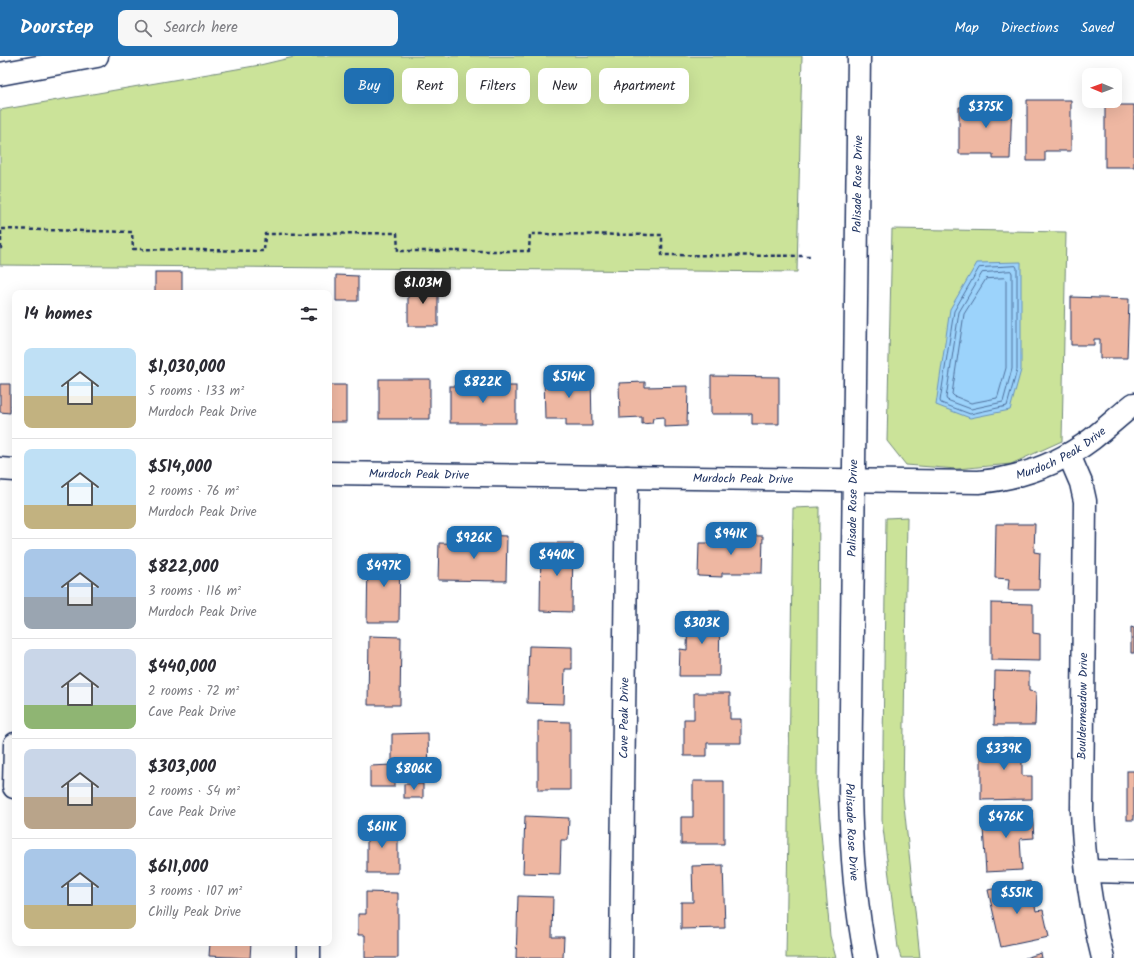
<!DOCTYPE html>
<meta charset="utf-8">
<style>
:root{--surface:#fff;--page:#f7f7f7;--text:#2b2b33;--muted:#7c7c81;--line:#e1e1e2;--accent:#1f6fb2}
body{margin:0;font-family:Kalam,sans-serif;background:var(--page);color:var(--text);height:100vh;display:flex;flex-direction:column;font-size:15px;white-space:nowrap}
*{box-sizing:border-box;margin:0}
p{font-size:13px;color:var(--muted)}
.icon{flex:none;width:22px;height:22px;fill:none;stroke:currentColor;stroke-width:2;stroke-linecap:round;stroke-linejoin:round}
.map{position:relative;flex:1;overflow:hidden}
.side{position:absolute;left:12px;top:234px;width:320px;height:656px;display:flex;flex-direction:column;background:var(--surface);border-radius:8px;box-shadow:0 4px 16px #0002}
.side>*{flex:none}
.top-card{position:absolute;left:344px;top:12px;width:380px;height:36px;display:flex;gap:8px}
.needle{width:26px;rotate:271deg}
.buttons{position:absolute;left:1082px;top:12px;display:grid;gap:8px}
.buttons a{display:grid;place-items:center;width:40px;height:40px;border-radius:8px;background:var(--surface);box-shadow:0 4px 16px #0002;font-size:20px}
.price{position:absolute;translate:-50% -34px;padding:0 9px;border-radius:8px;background:var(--accent);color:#fff;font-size:13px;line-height:26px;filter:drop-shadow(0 1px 2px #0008)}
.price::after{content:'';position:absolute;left:50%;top:24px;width:12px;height:9px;margin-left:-6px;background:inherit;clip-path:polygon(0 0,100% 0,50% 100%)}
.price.active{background:#222;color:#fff}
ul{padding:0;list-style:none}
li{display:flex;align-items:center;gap:12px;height:100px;padding:0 12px}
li+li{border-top:1px solid var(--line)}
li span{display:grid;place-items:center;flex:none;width:112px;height:80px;border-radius:8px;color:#555}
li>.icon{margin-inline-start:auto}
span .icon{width:48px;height:48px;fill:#fffc;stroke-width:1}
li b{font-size:17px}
h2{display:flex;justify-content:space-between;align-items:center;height:48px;padding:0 12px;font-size:17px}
.chip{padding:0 14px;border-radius:8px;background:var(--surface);box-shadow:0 4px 16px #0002;font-size:14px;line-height:36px}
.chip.active{background:var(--accent);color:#fff}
header{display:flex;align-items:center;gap:24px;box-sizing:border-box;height:56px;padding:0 20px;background:var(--accent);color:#fff}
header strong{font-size:19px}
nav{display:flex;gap:22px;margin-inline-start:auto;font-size:14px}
.search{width:280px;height:36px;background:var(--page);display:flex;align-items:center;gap:10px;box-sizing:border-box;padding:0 14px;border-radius:8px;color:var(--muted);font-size:15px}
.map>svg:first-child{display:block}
.green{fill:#cbe399;stroke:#73897c}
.water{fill:#9cd3fb;stroke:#6891bc}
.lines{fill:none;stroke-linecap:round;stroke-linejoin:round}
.shore{stroke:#4f719d;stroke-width:1}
.building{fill:#eeb7a2;stroke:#1b2f5e}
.minor-casing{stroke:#1b2f5e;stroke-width:25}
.tertiary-casing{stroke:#1b2f5e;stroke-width:25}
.trunk-casing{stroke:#1b2f5e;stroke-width:25}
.path{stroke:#1b2f5e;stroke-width:2.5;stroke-dasharray:4 3;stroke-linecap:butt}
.minor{stroke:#fff;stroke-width:22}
.tertiary{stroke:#fff;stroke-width:22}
.trunk{stroke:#fff;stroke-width:22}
.labels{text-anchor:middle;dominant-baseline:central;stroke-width:4;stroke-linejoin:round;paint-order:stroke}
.street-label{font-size:12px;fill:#1b2f5e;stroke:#fff}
</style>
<header>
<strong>Doorstep</strong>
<div class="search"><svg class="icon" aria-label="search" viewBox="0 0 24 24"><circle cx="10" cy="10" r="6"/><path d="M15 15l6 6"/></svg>Search here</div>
<nav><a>Map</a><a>Directions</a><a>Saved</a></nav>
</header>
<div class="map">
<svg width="1134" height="902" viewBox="0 0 1134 902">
<rect width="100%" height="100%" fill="#fff"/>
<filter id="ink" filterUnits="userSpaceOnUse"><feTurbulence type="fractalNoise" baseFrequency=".025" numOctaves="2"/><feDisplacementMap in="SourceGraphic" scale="8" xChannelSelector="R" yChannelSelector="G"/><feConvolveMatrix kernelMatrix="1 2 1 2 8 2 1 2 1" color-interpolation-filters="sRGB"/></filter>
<g filter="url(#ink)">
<g class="green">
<polygon points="298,0 802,0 797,216 0,209 0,54 260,9"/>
<polygon points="892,173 1066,176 1062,385 1011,408 957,413 906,409 887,385"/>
<polygon points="819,451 817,730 830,880 836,902 786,902 793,452"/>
<polygon points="907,461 903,740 920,902 901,902 898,892 882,764 886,462"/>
</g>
<polygon class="water" points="1021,206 1021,314 1010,354 970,362 936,349 950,253 977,207"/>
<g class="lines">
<g class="shore">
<polygon points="1016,210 1017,212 1017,314 1007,350 970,358 941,347 940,345 954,255 979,212"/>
<polygon points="1011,215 1012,217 1012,313 1003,346 971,353 947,344 946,342 959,256 982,217"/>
<polygon points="1005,222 1006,223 1006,312 998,340 997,342 971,347 954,340 952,338 964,258 986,223"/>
</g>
</g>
<g class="building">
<polygon points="983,43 1012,44 1010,103 993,103 993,98 959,98 959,51 983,51"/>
<polygon points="1027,44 1071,44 1071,95 1045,95 1045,105 1027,105"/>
<rect x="1105" y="49" width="29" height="62"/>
<rect x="155" y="216" width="27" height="21"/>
<polygon points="336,219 358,220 358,245 336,245"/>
<rect x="408" y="228" width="30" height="42"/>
<polygon points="1071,241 1129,243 1127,302 1100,302 1100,283 1094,283 1094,289 1071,289"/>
<polygon points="591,319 592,370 566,370 566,363 545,363 544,320"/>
<polygon points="711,320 779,321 779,368 752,368 752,358 711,358"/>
<rect x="379" y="323" width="51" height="40"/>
<polygon points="645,326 645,331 688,330 687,370 664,371 664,361 653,362 652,367 642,368 642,361 620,362 619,327"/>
<polygon points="0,328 10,328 10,357 0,356"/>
<rect x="329" y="329" width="17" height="37"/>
<rect x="450" y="330" width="66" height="37"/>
<polygon points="996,468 1035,468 1034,496 1040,497 1039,534 1008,534 1009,523 995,522"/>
<polygon points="478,479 507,480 506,525 438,524 439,487 478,488"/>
<polygon points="719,479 763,480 762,517 722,517 722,521 698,520 699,487 719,487"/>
<polygon points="541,487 573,487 572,556 540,555"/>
<polygon points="368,498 400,498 399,566 367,566"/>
<polygon points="991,547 1033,548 1033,577 1040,578 1040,605 991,604"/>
<polygon points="688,555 720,555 719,620 679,620 680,593 687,594"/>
<polygon points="1131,571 1134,572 1134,597 1131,597"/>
<polygon points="369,580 401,581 400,649 368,649"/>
<polygon points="529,590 572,591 572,613 565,613 564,648 527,647"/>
<polygon points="995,615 1029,616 1029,635 1036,636 1035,669 994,669"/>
<polygon points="694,637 730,637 730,663 741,663 741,687 707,687 707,700 684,700 684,663 694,663"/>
<polygon points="538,665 570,666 570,734 538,734"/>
<polygon points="428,677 429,724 394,724 394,731 370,731 370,710 392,709 392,678"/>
<polygon points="981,683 1022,683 1022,720 1032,720 1032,743 981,744"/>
<rect x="1127" y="715" width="7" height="49"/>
<polygon points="693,725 724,725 724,788 681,788 681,761 693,761"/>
<rect x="404" y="728" width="19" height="14"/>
<polygon points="1032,754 1034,782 1020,783 1022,814 986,816 982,758"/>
<polygon points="525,760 569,762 568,784 561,784 560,818 523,817"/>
<polygon points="367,769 398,770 398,817 367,817"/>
<polygon points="723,809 725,872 681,873 681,846 693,846 692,810"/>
<polygon points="1030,825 1036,855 1043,854 1049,881 1001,891 988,834"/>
<polygon points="366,836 398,837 398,902 365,902 365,879 358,879 358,858 366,858"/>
<polygon points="518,840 553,841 552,881 564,881 563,902 516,902"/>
<polygon points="210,887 251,887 250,902 209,900"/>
<polygon points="1041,897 1042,902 1025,902"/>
</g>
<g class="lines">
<g class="minor-casing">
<g id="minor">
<path d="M1069,399L1081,427L1085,445L1082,755C1084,805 1091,854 1103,902"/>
<polyline points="0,413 15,414"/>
<path id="s1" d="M329,417L979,426C1020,422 1059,408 1092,383C1106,372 1120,359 1134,348"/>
<polyline points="14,731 15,688"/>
<polyline points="1087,815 1134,816"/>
<polyline points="309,902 309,887"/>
<path id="s2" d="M621,902L627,421"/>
</g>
</g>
<g class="tertiary-casing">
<g id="tertiary">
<path id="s3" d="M859,0L850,736C851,792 855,848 866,902"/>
</g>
</g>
<g class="trunk-casing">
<polyline id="trunk" points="0,18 97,0"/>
</g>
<polyline class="path" points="0,192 1,192 1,173 132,176 133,193 264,195 265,178 397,177 398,195 529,195 530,178 662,179 662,199 812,200"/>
<use href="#minor" class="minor"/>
<use href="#tertiary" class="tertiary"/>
<use href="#trunk" class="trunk"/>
</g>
</g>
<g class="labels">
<g class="street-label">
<text transform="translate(858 128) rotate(-89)">Palisade Rose Drive</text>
<text stroke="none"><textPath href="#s1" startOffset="738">Murdoch Peak Drive</textPath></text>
<text stroke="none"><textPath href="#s1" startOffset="90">Murdoch Peak Drive</textPath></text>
<text stroke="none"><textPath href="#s1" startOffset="414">Murdoch Peak Drive</textPath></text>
<text transform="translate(853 452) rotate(-89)">Palisade Rose Drive</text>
<text transform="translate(1083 650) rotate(-89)">Bouldermeadow Drive</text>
<text stroke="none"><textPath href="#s2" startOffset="240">Cave Peak Drive</textPath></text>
<text stroke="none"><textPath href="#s3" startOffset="776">Palisade Rose Drive</textPath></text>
</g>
</g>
</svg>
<div class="buttons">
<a><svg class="needle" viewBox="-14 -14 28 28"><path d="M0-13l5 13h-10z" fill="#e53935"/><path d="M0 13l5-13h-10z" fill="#7c7c81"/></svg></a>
</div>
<b class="price" style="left:986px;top:73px">$375K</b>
<b class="price active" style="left:423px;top:249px">$1.03M</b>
<b class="price" style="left:569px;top:343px">$514K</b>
<b class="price" style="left:483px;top:348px">$822K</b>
<b class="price" style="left:731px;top:500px">$941K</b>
<b class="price" style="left:474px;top:504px">$926K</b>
<b class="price" style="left:557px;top:521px">$440K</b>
<b class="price" style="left:384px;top:532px">$497K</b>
<b class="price" style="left:702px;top:589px">$303K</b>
<b class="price" style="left:1004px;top:715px">$339K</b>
<b class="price" style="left:414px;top:735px">$806K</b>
<b class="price" style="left:1006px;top:783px">$476K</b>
<b class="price" style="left:382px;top:793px">$611K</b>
<b class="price" style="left:1017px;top:859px">$551K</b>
<div class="top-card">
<a class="chip active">Buy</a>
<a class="chip">Rent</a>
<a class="chip">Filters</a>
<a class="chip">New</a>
<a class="chip">Apartment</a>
</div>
<section class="side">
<h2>14 homes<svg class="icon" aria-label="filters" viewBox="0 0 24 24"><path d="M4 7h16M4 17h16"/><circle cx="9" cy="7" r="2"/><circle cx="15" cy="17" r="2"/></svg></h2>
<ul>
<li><span style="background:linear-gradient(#bfe0f5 60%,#c2b280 0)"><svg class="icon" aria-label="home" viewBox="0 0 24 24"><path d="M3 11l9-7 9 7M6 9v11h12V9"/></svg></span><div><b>$1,030,000</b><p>5 rooms · 133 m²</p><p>Murdoch Peak Drive</p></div></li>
<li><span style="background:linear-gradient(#bfe0f5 70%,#c2b280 0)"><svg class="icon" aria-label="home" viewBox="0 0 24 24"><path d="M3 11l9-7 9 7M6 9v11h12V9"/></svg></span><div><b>$514,000</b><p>2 rooms · 76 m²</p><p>Murdoch Peak Drive</p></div></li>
<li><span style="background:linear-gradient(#a9c7e8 60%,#9aa5b1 0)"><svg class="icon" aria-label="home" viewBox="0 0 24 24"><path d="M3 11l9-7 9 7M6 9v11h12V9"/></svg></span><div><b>$822,000</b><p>3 rooms · 116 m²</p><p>Murdoch Peak Drive</p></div></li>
<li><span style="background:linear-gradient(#c9d6e8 70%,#8fb573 0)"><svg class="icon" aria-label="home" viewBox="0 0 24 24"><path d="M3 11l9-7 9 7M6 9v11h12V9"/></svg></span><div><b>$440,000</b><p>2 rooms · 72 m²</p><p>Cave Peak Drive</p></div></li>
<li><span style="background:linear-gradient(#c9d6e8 60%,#b9a48a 0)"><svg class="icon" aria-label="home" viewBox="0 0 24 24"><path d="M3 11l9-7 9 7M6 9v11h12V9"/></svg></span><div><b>$303,000</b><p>2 rooms · 54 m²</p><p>Cave Peak Drive</p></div></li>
<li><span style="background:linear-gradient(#a9c7e8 70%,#c2b280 0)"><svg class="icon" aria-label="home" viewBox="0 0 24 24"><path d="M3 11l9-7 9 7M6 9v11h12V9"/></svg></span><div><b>$611,000</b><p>3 rooms · 107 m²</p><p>Chilly Peak Drive</p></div></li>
</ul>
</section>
</div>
